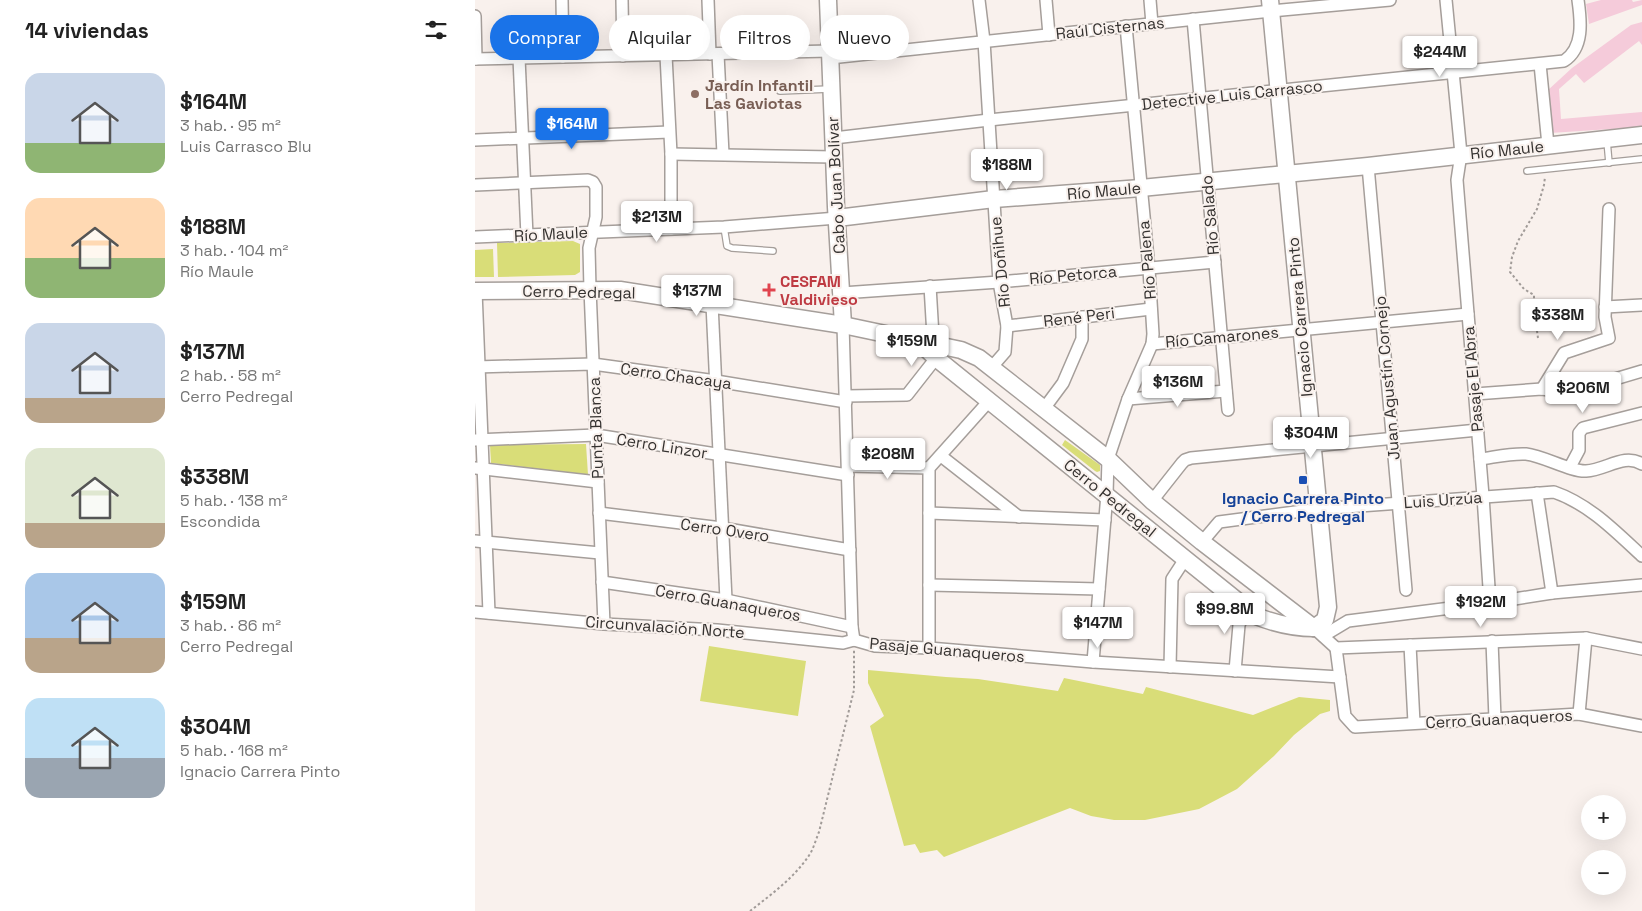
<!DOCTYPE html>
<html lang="es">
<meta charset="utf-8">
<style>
:root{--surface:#fff;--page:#f2f2f2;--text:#222;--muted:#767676;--accent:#1a73e8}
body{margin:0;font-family:"Space Grotesk",sans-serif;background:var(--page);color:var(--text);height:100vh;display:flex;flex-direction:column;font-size:19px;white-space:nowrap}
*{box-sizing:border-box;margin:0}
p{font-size:16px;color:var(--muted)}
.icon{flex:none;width:28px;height:28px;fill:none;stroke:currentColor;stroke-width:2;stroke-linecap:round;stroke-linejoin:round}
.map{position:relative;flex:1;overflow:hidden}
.details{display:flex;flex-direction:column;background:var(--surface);width:475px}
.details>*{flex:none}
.guide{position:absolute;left:15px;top:15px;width:475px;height:45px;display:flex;gap:10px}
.tools{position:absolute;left:1106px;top:795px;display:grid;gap:10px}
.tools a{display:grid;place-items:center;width:45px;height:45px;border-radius:50%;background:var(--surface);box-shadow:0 5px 20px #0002;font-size:25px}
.price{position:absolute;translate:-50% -42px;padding:0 11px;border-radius:5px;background:#fff;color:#222;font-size:16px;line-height:32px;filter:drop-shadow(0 1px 2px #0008)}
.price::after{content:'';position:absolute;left:50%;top:30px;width:15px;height:11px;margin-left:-8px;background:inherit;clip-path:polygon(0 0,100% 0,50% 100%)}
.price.current{background:var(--accent);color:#fff}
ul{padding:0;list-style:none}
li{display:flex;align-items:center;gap:15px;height:125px;padding:0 25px}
li span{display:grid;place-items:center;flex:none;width:140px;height:100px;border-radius:15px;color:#555}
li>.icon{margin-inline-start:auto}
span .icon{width:60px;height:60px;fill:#fffc;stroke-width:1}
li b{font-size:21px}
h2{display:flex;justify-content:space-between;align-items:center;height:60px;padding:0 25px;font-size:21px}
.chip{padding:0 18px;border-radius:22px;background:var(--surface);box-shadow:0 5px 20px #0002;font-size:18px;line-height:45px}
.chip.current{background:var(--accent);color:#fff}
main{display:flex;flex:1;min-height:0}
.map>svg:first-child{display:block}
.green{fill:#d9dd78}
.building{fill:#f5cbda}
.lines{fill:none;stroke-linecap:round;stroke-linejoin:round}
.lane-casing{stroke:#a59e9a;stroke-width:8}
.street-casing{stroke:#a59e9a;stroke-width:14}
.secondary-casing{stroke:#a59e9a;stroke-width:19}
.path{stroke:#a19b98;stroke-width:2;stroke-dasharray:2.5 2.5;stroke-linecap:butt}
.lane{stroke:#fff;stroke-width:5.5}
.street{stroke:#fff;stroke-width:11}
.secondary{stroke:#fff;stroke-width:16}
.education-dot{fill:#8d6e63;stroke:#f9f1ed;stroke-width:2}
.health-dot{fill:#e0444e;stroke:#f9f1ed;stroke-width:2}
.transit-dot{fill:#1a4fb4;stroke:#f9f1ed;stroke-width:2}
.labels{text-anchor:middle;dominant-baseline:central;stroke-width:4;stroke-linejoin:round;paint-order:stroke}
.street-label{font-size:16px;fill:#353230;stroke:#f9f1ed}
.education-label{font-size:16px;font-weight:bold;fill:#785e54;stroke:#f9f1ed;text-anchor:start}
.health-label{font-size:16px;font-weight:bold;fill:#be3a42;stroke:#f9f1ed;text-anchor:start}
.transit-label{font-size:16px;font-weight:bold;fill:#164399;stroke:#f9f1ed}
</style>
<main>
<section class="details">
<h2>14 viviendas<svg class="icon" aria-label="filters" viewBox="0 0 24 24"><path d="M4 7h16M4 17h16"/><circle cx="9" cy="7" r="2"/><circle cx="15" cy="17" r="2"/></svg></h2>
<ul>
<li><span style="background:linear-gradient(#c9d6e8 70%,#8fb573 0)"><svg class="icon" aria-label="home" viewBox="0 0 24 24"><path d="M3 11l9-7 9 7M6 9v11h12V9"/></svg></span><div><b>$164M</b><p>3 hab. · 95 m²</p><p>Luis Carrasco Blu</p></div></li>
<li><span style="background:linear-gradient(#ffd9b3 60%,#8fb573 0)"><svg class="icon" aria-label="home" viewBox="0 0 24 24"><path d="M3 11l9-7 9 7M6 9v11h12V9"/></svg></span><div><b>$188M</b><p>3 hab. · 104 m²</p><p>Río Maule</p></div></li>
<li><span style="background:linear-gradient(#c9d6e8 75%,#b9a48a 0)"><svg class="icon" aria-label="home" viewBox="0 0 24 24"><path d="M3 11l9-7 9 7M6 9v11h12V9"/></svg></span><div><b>$137M</b><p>2 hab. · 58 m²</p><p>Cerro Pedregal</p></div></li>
<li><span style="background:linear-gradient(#dfe7d0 75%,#b9a48a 0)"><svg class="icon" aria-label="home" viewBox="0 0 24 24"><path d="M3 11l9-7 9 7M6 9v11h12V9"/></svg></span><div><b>$338M</b><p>5 hab. · 138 m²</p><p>Escondida</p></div></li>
<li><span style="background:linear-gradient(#a9c7e8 65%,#b9a48a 0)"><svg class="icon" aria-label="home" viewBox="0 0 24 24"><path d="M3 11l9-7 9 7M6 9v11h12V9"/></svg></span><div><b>$159M</b><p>3 hab. · 86 m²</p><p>Cerro Pedregal</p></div></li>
<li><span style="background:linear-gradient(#bfe0f5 60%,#9aa5b1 0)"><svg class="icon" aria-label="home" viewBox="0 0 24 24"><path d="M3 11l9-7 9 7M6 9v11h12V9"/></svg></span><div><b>$304M</b><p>5 hab. · 168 m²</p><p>Ignacio Carrera Pinto</p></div></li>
</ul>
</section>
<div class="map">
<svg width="1167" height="911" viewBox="0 0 1167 911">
<rect width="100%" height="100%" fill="#f9f1ed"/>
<g class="green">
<polygon points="98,241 105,244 105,272 100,275 23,277 22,243"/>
<polygon points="18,249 19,277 0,277 0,250"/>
<polygon points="590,440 625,465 625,471 622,472 620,471 587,445"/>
<polygon points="111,444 113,475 16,463 15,445"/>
<polygon points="234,646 331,661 323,716 225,701"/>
<polygon points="393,670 471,677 503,679 583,691 589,678 668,694 671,687 778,715 824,697 855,700 855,711 845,714 819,735 799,756 762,789 724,809 670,820 639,820 616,816 595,808 469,857 462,850 445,853 440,844 429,846 395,726 409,716 393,683"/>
</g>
<g class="building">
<polygon points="1126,0 1157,0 1158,2 1167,0 1167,5 1114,24 1111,4"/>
<polygon points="1167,22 1167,45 1164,41 1109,83 1101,74 1084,89 1086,119 1167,112 1167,127 1075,133 1072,91 1097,68 1156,25"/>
</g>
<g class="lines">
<g class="lane-casing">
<g id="lane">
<polyline points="305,91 355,89"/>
<polyline points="1132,141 1134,163"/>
<polyline points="1052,171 1167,159"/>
<polyline points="249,227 252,246 257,248 298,251"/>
</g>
</g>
<g class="street-casing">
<g id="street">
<polyline points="87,0 88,57"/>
<polyline points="147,0 148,56"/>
<polyline points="233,0 235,54"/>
<polyline points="504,0 509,41 524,282 532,326 530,352 516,368"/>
<polyline points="571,0 574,35"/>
<polyline points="675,0 677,24"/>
<polyline points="971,0 986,154 982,180 1008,496 1015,603"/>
<polyline points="0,16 1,59"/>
<polyline points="718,19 753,410"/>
<polyline points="243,54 248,154"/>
<polyline points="191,55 196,154 196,229"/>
<polyline points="44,58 52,236"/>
<polyline points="355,58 796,11 915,0"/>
<polyline points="0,59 355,51"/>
<polyline points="1065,64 1073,145"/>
<path d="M359,138L514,120L1089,61C1109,48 1106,21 1103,0"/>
<polyline points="0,140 194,132"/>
<polyline points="196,154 359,157"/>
<polyline points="893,166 931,590"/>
<polyline points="0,185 113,180 118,182 121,187 121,217 114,248 115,289 129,624"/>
<polyline points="0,237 249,227 362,218"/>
<polyline points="1,291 14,613"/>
<polyline points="367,293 524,282 740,262"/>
<polyline points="237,304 251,600"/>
<polyline points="1130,307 1167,305"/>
<polyline points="368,325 377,627 379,640"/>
<polyline points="532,326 676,309"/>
<polyline points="446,341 458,336 455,286"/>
<polyline points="677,344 993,314"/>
<polyline points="0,367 118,364 241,381 371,402"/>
<polyline points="1067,389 1089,353 1134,338 1130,317 1134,209"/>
<polyline points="1000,394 1067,389 1093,393 1167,371"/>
<polyline points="371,396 432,395 461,358"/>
<polyline points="653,399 751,391"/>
<polyline points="568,410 588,383 607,339 607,317"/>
<polyline points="0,440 121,435 373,475"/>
<polyline points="466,456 544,517"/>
<path d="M1005,459C1020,457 1037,453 1051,454C1069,456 1096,472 1111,471C1131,470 1149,453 1167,464"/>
<polyline points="373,466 454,468"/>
<polyline points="1095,467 1104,450 1104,433 1108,428 1167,413"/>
<polyline points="0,468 123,482"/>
<polyline points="1062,493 1077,593"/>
<polyline points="677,501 707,463 710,460 716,458 1003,430"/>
<polyline points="124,513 247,528 375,550"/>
<polyline points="454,513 630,520"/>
<polyline points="0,541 125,553"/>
<path d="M727,542L744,522L843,509L1079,492C1114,504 1140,531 1167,556"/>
<polyline points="127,582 251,600 377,627"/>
<polyline points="454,585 624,589"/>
<polyline points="0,612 129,624 242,630 368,643 379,640"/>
<polyline points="839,628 861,648 1111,638 1167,649"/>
<polyline points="848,636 873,621 1015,603 1077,593 1167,585"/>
<polyline points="379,640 400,646 454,648 618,662 865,677"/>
<polyline points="1017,641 1020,719"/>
<polyline points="935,645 939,723"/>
<polyline points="454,648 454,468 514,401"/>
<polyline points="861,648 870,716 880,727 1104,714 1167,726"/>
<polyline points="618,662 632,494 633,459 653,399 677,344 678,334 674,269 651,26"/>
<polyline points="695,667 697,579 710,559"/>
<polyline points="760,671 764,625 771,608"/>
<polyline points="1104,714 1111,638"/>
</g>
</g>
<g class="secondary-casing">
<g id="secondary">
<polyline points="353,0 361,207 368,325"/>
<polyline points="795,0 853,607 850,620 839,628"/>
<polyline points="362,218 519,199 666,188 893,166 1167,135"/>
<polyline points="0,291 145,290 368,325 486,350 504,358 633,459 677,501 727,542 839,628"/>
<path d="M444,342L461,358L781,616C801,624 818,628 839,628"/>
</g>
</g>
<g class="path">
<polyline points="1063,338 1059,310 1059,295 1049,289 1035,272 1037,257 1043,241 1062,209 1069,185 1070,177"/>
<path d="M275,911C297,894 320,877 335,854C339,847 341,839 344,832L379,690V650"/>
</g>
<use href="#lane" class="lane"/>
<use href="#street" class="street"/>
<use href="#secondary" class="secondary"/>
</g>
<circle class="education-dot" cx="220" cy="94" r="5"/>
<path class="health-dot" d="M291.5 282.5h5v5h5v5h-5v5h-5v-5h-5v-5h5z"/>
<rect class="transit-dot" x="823" y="475" width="10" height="10" rx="2.5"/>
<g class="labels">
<g class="street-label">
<text transform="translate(635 28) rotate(-6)">Raúl Cisternas</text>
<text transform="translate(757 95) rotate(-6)">Detective Luis Carrasco</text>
<text transform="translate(1032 150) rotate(-6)">Río Maule</text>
<text transform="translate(361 185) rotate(-93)">Cabo Juan Bolívar</text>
<text transform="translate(629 191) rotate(-5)">Río Maule</text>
<text transform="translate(735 215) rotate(-95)">Río Salado</text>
<text transform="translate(76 234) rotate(-3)">Río Maule</text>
<text transform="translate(672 260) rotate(-95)">Río Palena</text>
<text transform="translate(525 262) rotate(-96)">Río Doñihue</text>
<text transform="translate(598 275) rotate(-5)">Río Petorca</text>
<text transform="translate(104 292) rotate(1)">Cerro Pedregal</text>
<text transform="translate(604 317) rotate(-7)">René Peri</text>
<text transform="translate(825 317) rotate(-95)">Ignacio Carrera Pinto</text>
<text transform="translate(747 337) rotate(-5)">Río Camarones</text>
<text transform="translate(201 376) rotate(8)">Cerro Chacaya</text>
<text transform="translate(912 378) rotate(-95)">Juan Agustín Cornejo</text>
<text transform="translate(998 379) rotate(-95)">Pasaje El Abra</text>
<text transform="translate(121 428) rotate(-92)">Punta Blanca</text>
<text transform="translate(187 446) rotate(9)">Cerro Linzor</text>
<text transform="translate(635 498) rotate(39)">Cerro Pedregal</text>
<text transform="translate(968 500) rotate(-4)">Luis Urzúa</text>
<text transform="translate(250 530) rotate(8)">Cerro Overo</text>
<text transform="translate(253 603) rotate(10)">Cerro Guanaqueros</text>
<text transform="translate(190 627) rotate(4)">Circunvalación Norte</text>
<text transform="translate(472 650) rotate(5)">Pasaje Guanaqueros</text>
<text transform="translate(1024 719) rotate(-3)">Cerro Guanaqueros</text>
</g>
<g class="education-label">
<text x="230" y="85">Jardín Infantil<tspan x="230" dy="18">Las Gaviotas</tspan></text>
</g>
<g class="health-label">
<text x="305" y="281">CESFAM<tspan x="305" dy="18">Valdivieso</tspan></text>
</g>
<g class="transit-label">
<text x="828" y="498">Ignacio Carrera Pinto<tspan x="828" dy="18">/ Cerro Pedregal</tspan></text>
</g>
</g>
</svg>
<div class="tools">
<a>+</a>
<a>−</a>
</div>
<b class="price" style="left:965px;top:78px">$244M</b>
<b class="price current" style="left:97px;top:150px">$164M</b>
<b class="price" style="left:532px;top:191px">$188M</b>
<b class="price" style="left:182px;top:243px">$213M</b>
<b class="price" style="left:222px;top:317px">$137M</b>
<b class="price" style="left:1083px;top:341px">$338M</b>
<b class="price" style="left:437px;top:367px">$159M</b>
<b class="price" style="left:703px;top:408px">$136M</b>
<b class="price" style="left:1108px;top:414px">$206M</b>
<b class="price" style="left:836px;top:459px">$304M</b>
<b class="price" style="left:413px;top:480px">$208M</b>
<b class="price" style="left:1006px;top:628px">$192M</b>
<b class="price" style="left:750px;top:635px">$99.8M</b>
<b class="price" style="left:623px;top:649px">$147M</b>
<div class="guide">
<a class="chip current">Comprar</a>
<a class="chip">Alquilar</a>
<a class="chip">Filtros</a>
<a class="chip">Nuevo</a>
</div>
</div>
</main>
